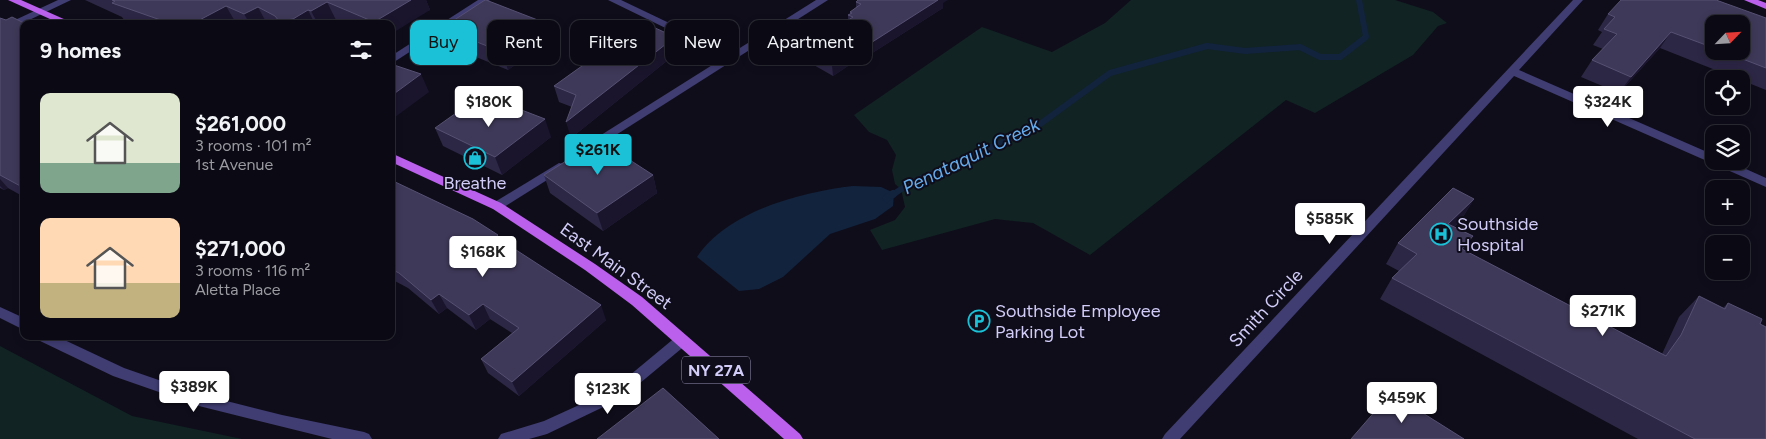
<!DOCTYPE html>
<meta charset="utf-8">
<style>
:root{--surface:#0b0a14;--page:#14131d;--text:#f1f3f6;--muted:#9a9aa0;--line:#2b2b34;--accent:#1ac1d7}
body{margin:0;font-family:Figtree,sans-serif;background:var(--page);color:var(--text);height:100vh;display:flex;flex-direction:column;font-size:19px;white-space:nowrap}
*{box-sizing:border-box;margin:0}
p{font-size:16px;color:var(--muted)}
.icon{flex:none;width:28px;height:28px;fill:none;stroke:currentColor;stroke-width:2;stroke-linecap:round;stroke-linejoin:round}
.map{position:relative;flex:1;overflow:hidden}
.side{position:absolute;left:20px;top:20px;width:375px;height:320px;display:flex;flex-direction:column;background:var(--surface);border-radius:10px;box-shadow:0 2px 8px #0003,0 0 0 1px var(--line)}
.side>*{flex:none}
.hud{position:absolute;left:410px;top:20px;width:475px;height:45px;display:flex;gap:10px}
.needle{width:32px;rotate:65deg}
.fabs{position:absolute;left:1705px;top:15px;display:grid;gap:10px}
.fabs a{display:grid;place-items:center;width:45px;height:45px;border-radius:10px;background:var(--surface);box-shadow:0 2px 8px #0003,0 0 0 1px var(--line);font-size:25px}
.price{position:absolute;translate:-50% -42px;padding:0 11px;border-radius:5px;background:#fff;color:#222;font-size:16px;line-height:32px;filter:drop-shadow(0 1px 2px #0008)}
.price::after{content:'';position:absolute;left:50%;top:30px;width:15px;height:11px;margin-left:-8px;background:inherit;clip-path:polygon(0 0,100% 0,50% 100%)}
.price.active{background:var(--accent);color:#111}
ul{padding:0;list-style:none}
li{display:flex;align-items:center;gap:15px;height:125px;padding:0 20px}
li span{display:grid;place-items:center;flex:none;width:140px;height:100px;border-radius:10px;color:#555}
li>.icon{margin-inline-start:auto}
span .icon{width:60px;height:60px;fill:#fffc;stroke-width:1}
li b{font-size:21px}
h2{display:flex;justify-content:space-between;align-items:center;height:60px;padding:0 20px;font-size:21px}
.pill{padding:0 18px;border-radius:10px;background:var(--surface);box-shadow:0 2px 8px #0003,0 0 0 1px var(--line);font-size:18px;line-height:45px}
.pill.active{background:var(--accent);color:#111}
.map>svg:first-child{display:block}
.green{fill:#112323}
.water{fill:#12233d}
.lines{fill:none;stroke-linecap:round;stroke-linejoin:round}
.stream-far1{stroke:#12233d;stroke-width:6}
.stream{stroke:#12233d;stroke-width:8}
.minor{fill:#403d73;fill-rule:evenodd}
.major{fill:#ba60ec;fill-rule:evenodd}
.wall{fill:#2d2746;fill-rule:evenodd}
.shaded-wall{fill:#1a152c}
.building{fill:#3f3959;stroke:#565072}
.labels{text-anchor:middle;dominant-baseline:central;stroke-width:4;stroke-linejoin:round;paint-order:stroke}
.shield{fill:#0f0d1a;stroke:#9893b6;stroke-width:1}
.shield-label{font-size:16px;font-weight:bold;fill:#d2ccf9}
.poi-label{font-size:18px;fill:#d2ccf9;stroke:#0f0d1a;text-anchor:start}
.street-label{font-size:18px;fill:#d2ccf9;stroke:#0f0d1a}
.water-label{font-size:19px;font-style:italic;fill:#66aced;stroke:#0f0d1a}
</style>
<div class="map">
<svg width="1766" height="439" viewBox="0 0 1766 439">
<rect width="100%" height="100%" fill="#0f0d1a"/>
<g class="green">
<polygon points="1131,0 1395,0 1433,12 1447,23 1438,26 1413,55 1315,113 1286,100 1090,255 1033,223 995,219 882,250 870,230 895,220 905,207 901,189 895,184 892,170 896,155 887,140 869,132 854,115 982,27 1052,52 1105,23"/>
<polygon points="0,346 132,416 242,439 0,439"/>
</g>
<path class="water" d="M853,186L881,187L894,193L893,206L875,219L830,234L783,277L759,289L739,291L697,257C727,211 802,192 853,186Z"/>
<g class="lines">
<polyline class="stream-far1" points="891,196 910,183 1036,127 1110,73 1207,46 1245,51 1300,47 1320,57 1340,57 1366,37 1359,0"/>
<polyline class="stream" points="887,198 893,194"/>
<g class="minor">
<polygon points="58,0 71,0 0,34 0,27"/>
<polygon points="478,0 490,0 391,64 391,56"/>
<polygon points="608,0 621,0 732,53 816,0 828,0 586,154 582,153 580,150 582,147 725,57"/>
<polygon points="1573,0 1583,0 1519,70 1714,155 1714,161 1728,161 1766,178 1766,187 1514,76 1180,439 1162,439 1165,434"/>
<polygon points="559,163 563,164 565,167 563,170 501,209 493,209 491,206 493,203"/>
<polygon points="0,307 24,318 24,330 0,318"/>
<polygon points="682,334 687,336 689,340 687,344 622,398 547,434 529,439 498,439 501,434 544,421 612,390 677,336"/>
<polygon points="36,336 56,336 124,368 199,394 282,415 364,432 369,434 372,439 332,439 199,406 113,376 38,340"/>
</g>
<g class="major">
<polygon points="8,0 21,0 75,24 61,24"/>
<polygon points="1744,0 1758,0 1766,3 1766,9"/>
<polygon points="391,153 501,203 595,264 642,297 800,434 803,439 784,439 632,305 585,270 493,209 391,162"/>
</g>
</g>
<g class="wall">
<polygon points="85,0 426,0 430,10 391,24 345,24 336,20 329,24 134,24 124,20 122,17"/>
<polygon points="856,2 943,3 943,8 866,57 863,56 833,76 805,60 804,49 848,20 848,15 850,14 850,12 856,8"/>
<path d="M1608,14L1766,18V90L1741,80V79H1738L1660,48L1619,93L1581,77L1592,60L1603,49L1593,45L1602,32L1598,30ZM1714,24L1741,51H1714Z"/>
<polygon points="0,18 6,20 24,24 24,197 8,188 4,190 0,188"/>
<polygon points="548,24 553,41 528,60 525,58 508,70 449,46 442,28"/>
<polygon points="603,46 678,52 571,138 572,107 559,102 554,86 604,50"/>
<polygon points="435,128 551,137 502,175 443,146"/>
<polygon points="544,175 653,175 657,193 603,231 550,193"/>
<polygon points="391,180 499,239 606,320 519,396 488,373 481,359 512,333 490,319 476,330 447,308 439,314 408,288 391,279"/>
<polygon points="1474,199 1461,220 1454,227 1464,250 1662,354 1679,317 1699,296 1723,308 1728,303 1760,324 1766,439 1638,439 1380,299 1392,278 1399,271 1386,264 1398,243"/>
</g>
<g class="shaded-wall">
<polygon points="411,0 426,0 430,10 391,34 391,24 375,24 374,22"/>
<polygon points="938,0 948,0 943,3 943,8 866,57 866,46"/>
<polygon points="327,2 336,20 329,24 318,24 311,11"/>
<polygon points="226,6 236,23 235,24 192,24"/>
<polygon points="258,7 267,24 250,24 244,14"/>
<polygon points="308,10 315,24 280,24 279,21"/>
<polygon points="548,24 553,41 528,60 522,42"/>
<polygon points="1671,32 1660,48 1619,93 1631,77"/>
<polygon points="675,37 678,52 571,138 566,122"/>
<polygon points="519,41 525,58 508,70 502,52"/>
<polygon points="863,44 863,56 833,76 832,65"/>
<polygon points="421,74 429,92 391,120 391,96"/>
<polygon points="545,119 551,137 502,175 495,157"/>
<polygon points="653,175 657,193 603,231 597,213"/>
<polygon points="0,179 8,188 4,190 0,186"/>
<polygon points="1474,199 1461,220 1435,245 1448,224"/>
<polygon points="1473,236 1459,257 1462,249"/>
<polygon points="439,294 447,308 439,314 431,300"/>
<polygon points="483,304 490,319 476,330 469,315"/>
<polygon points="601,305 606,320 519,396 512,382"/>
</g>
<g class="building">
<polygon points="112,0 411,0 374,22 327,2 311,11 308,10 293,19 279,21 275,16 258,7 244,14 226,6 192,24 172,24 112,3 115,1"/>
<polygon points="485,0 486,0 548,24 522,42 519,41 502,52 442,28"/>
<polygon points="858,0 938,0 866,46 863,44 832,65 804,49 853,17 848,15 852,13 850,12 861,4 856,2"/>
<polygon points="1621,0 1716,0 1766,18 1766,68 1722,51 1741,51 1741,24 1714,24 1714,48 1671,32 1631,77 1592,60 1617,34 1604,29 1615,17 1608,14"/>
<polygon points="12,17 26,24 24,24 24,188 0,175 0,18 6,20"/>
<polygon points="642,22 675,37 566,122 576,95 554,86 607,48 603,46"/>
<polygon points="391,64 421,74 391,96"/>
<polygon points="473,101 508,117 519,109 545,119 495,157 435,128"/>
<polygon points="599,140 653,175 597,213 544,175"/>
<polygon points="391,180 473,219 498,235 496,237 601,305 512,382 481,359 519,328 483,304 469,315 439,294 431,300 399,273 391,269"/>
<polygon points="1453,188 1474,199 1448,224 1473,236 1462,249 1666,356 1681,335 1699,296 1725,309 1728,303 1762,319 1760,324 1766,327 1766,439 1695,439 1392,278 1417,254 1398,243"/>
<polygon points="663,388 719,439 597,439"/>
<polygon points="1391,393 1464,439 1351,439"/>
</g>
<defs>
<g id="shop-ring" transform="scale(1.125)"><circle r="9.5" fill="#0f0d1a" stroke="#1ac1d7" stroke-width="1.5"/><path d="M-5-2.5h2.3a2.7 3.5 0 0 1 5.4 0H5L5.5 6h-11ZM-1.5-2.5h3a1.5 2.3 0 0 0-3 0Z" fill="#1ac1d7"/></g>
<g id="hospital-ring" transform="scale(1.125)"><circle r="9.5" fill="#0f0d1a" stroke="#1ac1d7" stroke-width="1.5"/><path d="M-5-5h3v3.5h4V-5h3V5h-3V1.5h-4V5h-3Z" fill="#1ac1d7"/></g>
<g id="parking-ring" transform="scale(1.125)"><circle r="9.5" fill="#0f0d1a" stroke="#1ac1d7" stroke-width="1.5"/><path d="M-3.5-5.5H1a3.5 3.5 0 0 1 0 7H-1V5.5H-3.5ZM-1-3.4V-.6H.8a1.4 1.4 0 0 0 0-2.8Z" fill="#1ac1d7"/></g>
</defs>
<g fill-rule="evenodd">
<use href="#shop-ring" x="475" y="158"/>
<use href="#hospital-ring" x="1441" y="234"/>
<use href="#parking-ring" x="979" y="321"/>
</g>
<g class="labels">
<rect class="shield" x="682" y="356.5" width="68" height="27" rx="4"/>
<g class="shield-label">
<text x="716" y="370">NY 27A</text>
</g>
<g class="poi-label">
<text x="475" y="183" text-anchor="middle">Breathe</text>
<text x="1457" y="224">Southside<tspan x="1457" dy="21">Hospital</tspan></text>
<text x="995" y="311">Southside Employee<tspan x="995" dy="21">Parking Lot</tspan></text>
</g>
<g class="street-label">
<text transform="translate(616 266) rotate(36)">East Main Street</text>
<text transform="translate(1266 308) rotate(-47)">Smith Circle</text>
</g>
<g class="water-label">
<text transform="translate(971 156) rotate(-26)">Penataquit Creek</text>
</g>
</g>
</svg>
<div class="fabs">
<a><svg class="needle" viewBox="-14 -14 28 28"><path d="M0-13l5 13h-10z" fill="#e53935"/><path d="M0 13l5-13h-10z" fill="#9a9aa0"/></svg></a>
<a><svg class="icon" aria-label="locate" viewBox="0 0 24 24"><circle cx="12" cy="12" r="6"/><path d="M12 2v4M12 18v4M2 12h4M18 12h4"/></svg></a>
<a><svg class="icon" aria-label="layers" viewBox="0 0 24 24"><path d="M12 4l9 5-9 5-9-5zM3 14l9 5 9-5"/></svg></a>
<a>+</a>
<a>−</a>
</div>
<b class="price" style="left:489px;top:128px">$180K</b>
<b class="price" style="left:1608px;top:128px">$324K</b>
<b class="price active" style="left:598px;top:176px">$261K</b>
<b class="price" style="left:1330px;top:245px">$585K</b>
<b class="price" style="left:483px;top:278px">$168K</b>
<b class="price" style="left:1603px;top:337px">$271K</b>
<b class="price" style="left:194px;top:413px">$389K</b>
<b class="price" style="left:608px;top:415px">$123K</b>
<b class="price" style="left:1402px;top:424px">$459K</b>
<div class="hud">
<a class="pill active">Buy</a>
<a class="pill">Rent</a>
<a class="pill">Filters</a>
<a class="pill">New</a>
<a class="pill">Apartment</a>
</div>
<section class="side">
<h2>9 homes<svg class="icon" aria-label="filters" viewBox="0 0 24 24"><path d="M4 7h16M4 17h16"/><circle cx="9" cy="7" r="2"/><circle cx="15" cy="17" r="2"/></svg></h2>
<ul>
<li><span style="background:linear-gradient(#dfe7d0 70%,#7fa58c 0)"><svg class="icon" aria-label="home" viewBox="0 0 24 24"><path d="M3 11l9-7 9 7M6 9v11h12V9"/></svg></span><div><b>$261,000</b><p>3 rooms · 101 m²</p><p>1st Avenue</p></div></li>
<li><span style="background:linear-gradient(#ffd9b3 65%,#c2b280 0)"><svg class="icon" aria-label="home" viewBox="0 0 24 24"><path d="M3 11l9-7 9 7M6 9v11h12V9"/></svg></span><div><b>$271,000</b><p>3 rooms · 116 m²</p><p>Aletta Place</p></div></li>
</ul>
</section>
</div>
